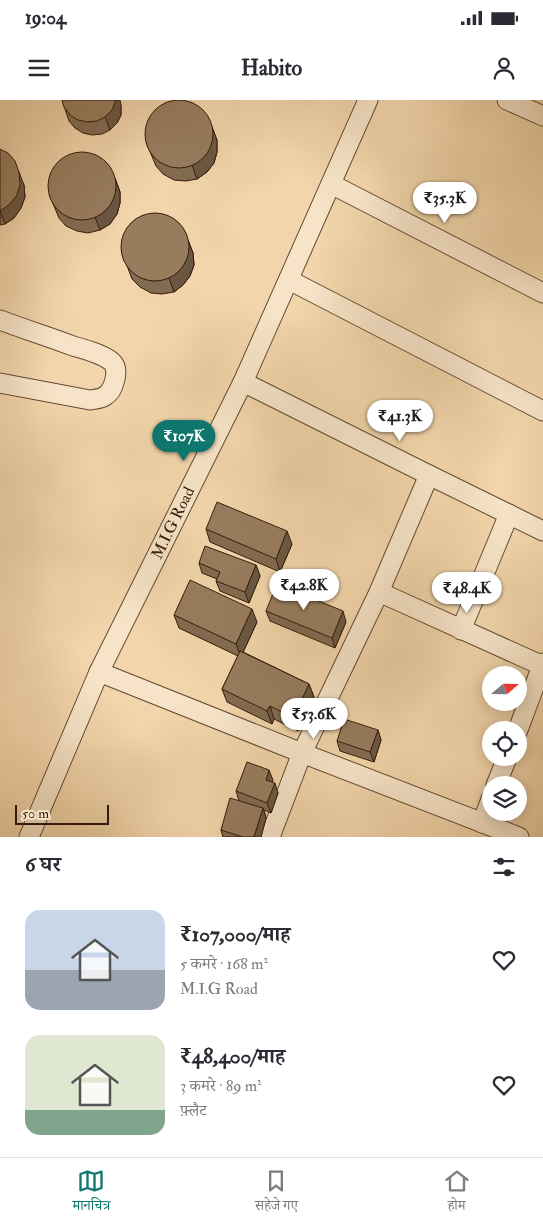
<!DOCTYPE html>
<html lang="hi">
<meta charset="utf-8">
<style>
:root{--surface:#fff;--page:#f7f7f7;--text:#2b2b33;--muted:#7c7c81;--line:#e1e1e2;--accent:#0f766e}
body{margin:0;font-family:"IM FELL Double Pica","Noto Serif Devanagari",serif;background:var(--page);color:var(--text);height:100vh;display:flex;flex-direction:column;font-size:19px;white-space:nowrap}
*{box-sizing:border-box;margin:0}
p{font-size:16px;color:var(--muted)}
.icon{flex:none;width:28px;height:28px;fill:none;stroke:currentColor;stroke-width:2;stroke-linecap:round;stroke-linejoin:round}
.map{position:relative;height:737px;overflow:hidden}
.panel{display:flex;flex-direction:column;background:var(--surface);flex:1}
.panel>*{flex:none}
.needle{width:32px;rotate:70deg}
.tools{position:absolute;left:482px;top:566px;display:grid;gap:10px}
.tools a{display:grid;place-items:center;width:45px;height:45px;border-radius:50%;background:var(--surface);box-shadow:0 2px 12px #0003;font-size:25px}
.scale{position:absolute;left:15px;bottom:12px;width:94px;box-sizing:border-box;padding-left:5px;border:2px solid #351b0b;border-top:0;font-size:14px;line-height:18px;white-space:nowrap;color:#351b0b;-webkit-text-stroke:4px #f7e4c8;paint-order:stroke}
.price{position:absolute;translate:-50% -42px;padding:0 11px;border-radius:18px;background:#fff;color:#222;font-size:16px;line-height:32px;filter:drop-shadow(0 1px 2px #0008)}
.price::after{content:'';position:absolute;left:50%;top:30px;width:15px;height:11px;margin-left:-8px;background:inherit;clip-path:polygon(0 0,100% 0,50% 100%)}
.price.selected{background:var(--accent);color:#fff}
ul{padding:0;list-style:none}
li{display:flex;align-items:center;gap:15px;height:125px;padding:0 25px}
li span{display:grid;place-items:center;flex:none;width:140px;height:100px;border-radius:15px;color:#555}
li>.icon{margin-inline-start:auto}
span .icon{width:60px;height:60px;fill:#fffc;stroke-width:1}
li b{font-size:21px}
h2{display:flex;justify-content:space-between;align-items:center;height:60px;padding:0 25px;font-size:21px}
.status{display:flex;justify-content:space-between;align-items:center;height:35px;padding:0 25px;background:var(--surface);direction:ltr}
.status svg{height:14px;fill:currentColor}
header{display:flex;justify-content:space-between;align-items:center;height:65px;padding:0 25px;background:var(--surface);font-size:22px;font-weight:800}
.tab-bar{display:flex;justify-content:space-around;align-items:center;height:70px;border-top:1px solid var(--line);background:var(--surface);font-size:14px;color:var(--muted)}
.tab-bar a{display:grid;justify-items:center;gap:2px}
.tab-bar .selected{color:var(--accent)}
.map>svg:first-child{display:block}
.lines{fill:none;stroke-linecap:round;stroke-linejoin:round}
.minor-casing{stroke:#644a33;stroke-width:21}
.minor{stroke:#f7e4c8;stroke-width:19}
.wall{fill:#826b51;stroke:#351b0b}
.shaded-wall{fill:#6a5742;stroke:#351b0b}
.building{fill:#977c5e;stroke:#351b0b}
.labels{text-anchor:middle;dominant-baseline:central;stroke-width:4;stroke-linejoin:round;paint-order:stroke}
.street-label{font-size:16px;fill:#351b0b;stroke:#f7e4c8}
</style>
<div class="status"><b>19:04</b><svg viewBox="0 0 49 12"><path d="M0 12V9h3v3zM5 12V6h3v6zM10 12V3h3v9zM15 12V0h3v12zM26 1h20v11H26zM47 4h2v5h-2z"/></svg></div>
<header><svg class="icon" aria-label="menu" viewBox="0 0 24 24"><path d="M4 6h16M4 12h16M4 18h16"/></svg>Habito<svg class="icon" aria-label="person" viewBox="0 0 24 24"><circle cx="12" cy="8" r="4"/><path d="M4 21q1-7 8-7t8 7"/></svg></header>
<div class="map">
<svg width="543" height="737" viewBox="0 0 543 737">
<rect width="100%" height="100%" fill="#f2d5aa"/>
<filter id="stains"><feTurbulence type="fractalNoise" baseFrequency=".004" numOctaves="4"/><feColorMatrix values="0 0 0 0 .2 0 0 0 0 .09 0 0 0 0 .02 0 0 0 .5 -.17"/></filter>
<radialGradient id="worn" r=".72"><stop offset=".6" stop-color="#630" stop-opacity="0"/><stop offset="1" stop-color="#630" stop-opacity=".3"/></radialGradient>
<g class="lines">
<g class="minor-casing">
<g id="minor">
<polyline points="507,0 543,16"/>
<polyline points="331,84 543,193"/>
<polyline points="289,180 543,311"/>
<path d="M0,220C24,229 49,237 73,246C84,249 103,254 112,262C120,269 114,291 105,296C101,299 95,299 90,300L0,283"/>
<polyline points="243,282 429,375 543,431"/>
<polyline points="379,492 543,566"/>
<polyline points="461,530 509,414"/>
<polyline points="99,572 302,653 519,737"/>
<polyline points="518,630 543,563"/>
<polyline points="496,685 507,658"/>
<polyline points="482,723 491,699"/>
<polyline points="29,737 99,572 243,282 368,0"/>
<polyline points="270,737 302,653 379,492 429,375"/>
</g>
</g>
<use href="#minor" class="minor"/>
</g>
<g class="wall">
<polygon points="62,0 121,5 121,15 117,23 110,30 102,34 92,35 83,33 75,28 69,21"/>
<polygon points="212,27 217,40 217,52 214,63 207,72 197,79 186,81 174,80 163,74 156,66 146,42"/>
<polygon points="0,49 24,85 25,97 21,108 14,118 5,124 0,125"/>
<polygon points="115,78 120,92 120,103 117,114 110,124 100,130 88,133 77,131 66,126 59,118 49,94"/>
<polygon points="188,140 193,153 194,165 190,176 183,185 174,192 162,194 151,193 140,187 132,179 123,155"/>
<polygon points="206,429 292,444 280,472 210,442"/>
<polygon points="199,463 256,465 260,476 249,503 220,491 216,481 217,479 202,473"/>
<polygon points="266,511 346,522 335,548 270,521"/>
<polygon points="174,515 257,522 243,552 309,584 314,597 298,631 274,619 272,624 227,602 222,589 238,556 179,528"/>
<polygon points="378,630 381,640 374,662 340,651 337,641"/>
<polygon points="273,680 272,682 278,693 271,713 264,710 266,718 261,737 223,737 221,730 239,701 236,691"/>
</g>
<g class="shaded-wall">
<polygon points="116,0 120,0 121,5 121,15 117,23 110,30 105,17"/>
<polygon points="212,27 217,40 217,52 214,63 207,72 197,79 192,65"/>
<polygon points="19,72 24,85 25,97 21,108 14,118 5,124 0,111"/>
<polygon points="115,78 120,92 120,103 117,114 110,124 100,130 95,117"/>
<polygon points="188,140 193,153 194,165 190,176 183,185 174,192 169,178"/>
<polygon points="287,431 292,444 280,472 276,459"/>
<polygon points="256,465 260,476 249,503 245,492"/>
<polygon points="252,509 257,522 241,557 236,544"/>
<polygon points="343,511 346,522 335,548 332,538"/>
<polygon points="309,584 314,597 298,631 293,618"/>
<polygon points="270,606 274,619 272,624 267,611"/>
<polygon points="378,630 381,640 374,662 370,652"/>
<polygon points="269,670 273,680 270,690 266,680"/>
<polygon points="275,683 278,693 271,713 267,703"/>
<polygon points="263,708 266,718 261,737 254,737"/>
</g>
<g class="building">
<polygon points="62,0 116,0 112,10 105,17 97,21 87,22 78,20 70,15 64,7"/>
<circle cx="179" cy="34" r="34"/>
<polygon points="0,49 8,53 15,61 19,72 20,84 17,95 10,104 0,111"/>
<circle cx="82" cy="86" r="34"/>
<circle cx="155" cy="147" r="34"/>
<polygon points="217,402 287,431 276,459 206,429"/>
<polygon points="205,446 256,465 245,492 216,481 220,472 199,463"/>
<polygon points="190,480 252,509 236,544 174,515"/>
<polygon points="277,484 343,511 332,538 266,511"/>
<polygon points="240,551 309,584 293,618 270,606 267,611 222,589"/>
<polygon points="344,619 378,630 370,652 337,641"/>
<polygon points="247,662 269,670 266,680 275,683 267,703 236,691"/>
<polygon points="230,698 263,708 254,737 243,737 221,730"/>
</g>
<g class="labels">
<g class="street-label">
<text transform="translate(173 423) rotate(-64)">M.I.G Road</text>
</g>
</g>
<rect width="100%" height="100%" filter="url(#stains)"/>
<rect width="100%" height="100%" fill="url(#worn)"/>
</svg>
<div class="tools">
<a><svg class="needle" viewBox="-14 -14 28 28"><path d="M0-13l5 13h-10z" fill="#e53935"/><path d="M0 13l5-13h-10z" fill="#7c7c81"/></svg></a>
<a><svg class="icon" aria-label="locate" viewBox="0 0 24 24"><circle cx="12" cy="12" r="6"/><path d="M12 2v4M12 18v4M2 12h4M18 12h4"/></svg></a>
<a><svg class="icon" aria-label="layers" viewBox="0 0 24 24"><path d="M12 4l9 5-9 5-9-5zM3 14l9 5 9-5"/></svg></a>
</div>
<div class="scale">50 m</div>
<b class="price" style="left:445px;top:124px">₹35.3K</b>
<b class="price" style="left:400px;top:342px">₹41.3K</b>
<b class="price selected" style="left:184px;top:362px">₹107K</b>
<b class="price" style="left:304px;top:511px">₹42.8K</b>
<b class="price" style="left:467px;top:514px">₹48.4K</b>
<b class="price" style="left:314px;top:640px">₹53.6K</b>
</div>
<section class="panel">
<h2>6 घर<svg class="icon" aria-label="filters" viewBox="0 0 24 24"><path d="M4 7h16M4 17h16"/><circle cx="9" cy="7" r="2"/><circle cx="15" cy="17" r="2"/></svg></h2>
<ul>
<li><span style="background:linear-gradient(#c9d6e8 60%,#9aa5b1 0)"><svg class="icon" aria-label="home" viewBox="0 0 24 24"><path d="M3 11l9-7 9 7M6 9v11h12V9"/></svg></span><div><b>₹107,000/माह</b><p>5 कमरे · 168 m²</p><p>M.I.G Road</p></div><svg class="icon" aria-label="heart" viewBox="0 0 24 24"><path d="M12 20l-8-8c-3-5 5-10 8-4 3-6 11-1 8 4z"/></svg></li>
<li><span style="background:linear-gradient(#dfe7d0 75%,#7fa58c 0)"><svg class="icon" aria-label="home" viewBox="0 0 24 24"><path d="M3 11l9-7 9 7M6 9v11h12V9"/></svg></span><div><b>₹48,400/माह</b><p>3 कमरे · 89 m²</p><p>फ़्लैट</p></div><svg class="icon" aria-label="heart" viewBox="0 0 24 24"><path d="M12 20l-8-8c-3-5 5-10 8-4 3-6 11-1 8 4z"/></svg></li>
</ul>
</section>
<nav class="tab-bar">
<a class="selected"><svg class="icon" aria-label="map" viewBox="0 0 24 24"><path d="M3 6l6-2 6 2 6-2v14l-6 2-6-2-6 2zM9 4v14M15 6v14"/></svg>मानचित्र</a>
<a><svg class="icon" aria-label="saved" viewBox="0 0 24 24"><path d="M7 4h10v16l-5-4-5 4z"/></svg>सहेजे गए</a>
<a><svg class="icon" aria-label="home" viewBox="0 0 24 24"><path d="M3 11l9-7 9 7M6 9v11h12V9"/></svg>होम</a>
</nav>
